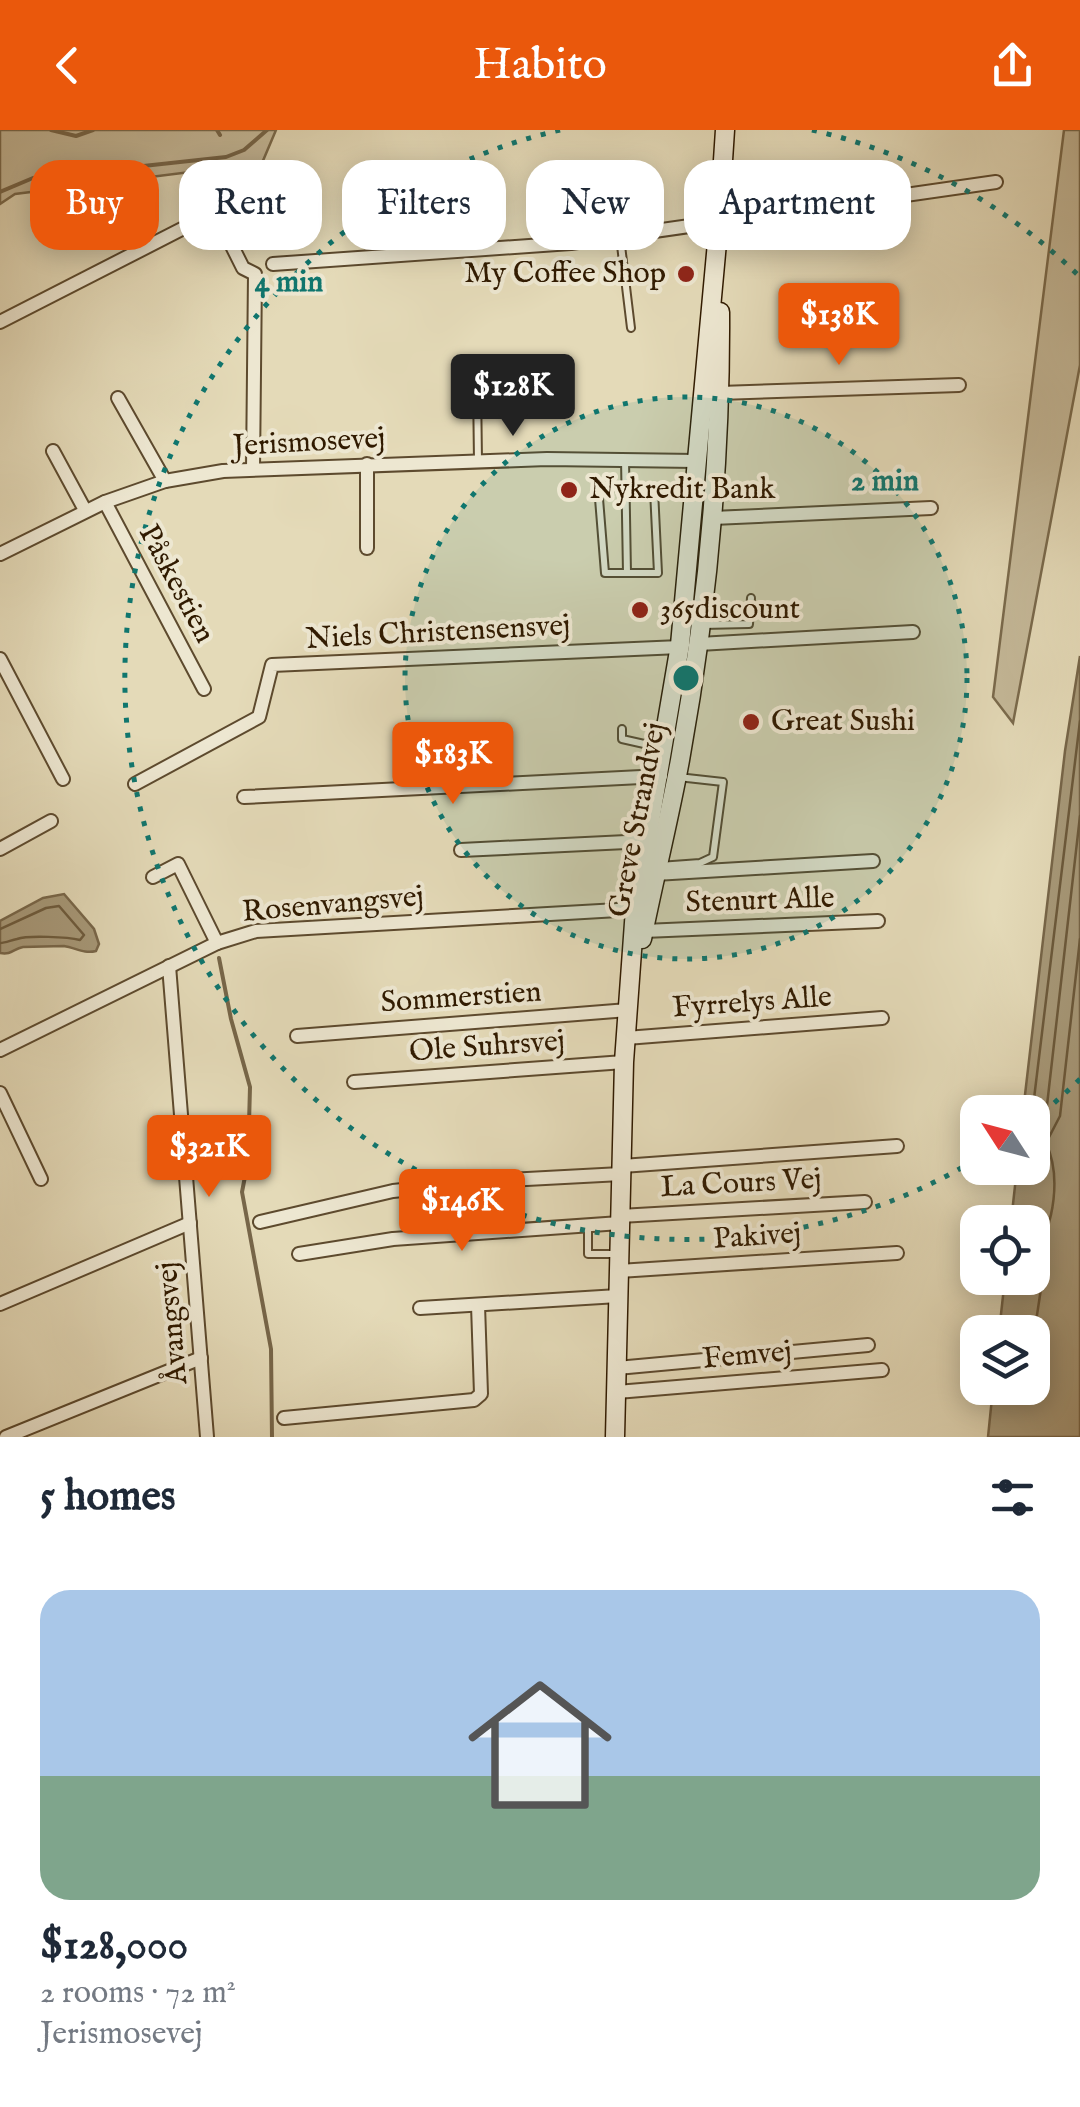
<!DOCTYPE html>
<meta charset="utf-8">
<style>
:root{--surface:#fff;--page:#f6f6f7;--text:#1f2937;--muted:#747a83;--accent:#ea580c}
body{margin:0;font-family:"IM FELL English",serif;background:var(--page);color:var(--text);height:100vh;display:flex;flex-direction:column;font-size:38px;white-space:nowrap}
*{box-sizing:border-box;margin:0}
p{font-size:32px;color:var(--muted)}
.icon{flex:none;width:55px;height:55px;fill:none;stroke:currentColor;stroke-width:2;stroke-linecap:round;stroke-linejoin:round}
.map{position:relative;height:1307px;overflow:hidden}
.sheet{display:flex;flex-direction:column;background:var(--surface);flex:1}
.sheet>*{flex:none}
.guide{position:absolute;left:30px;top:30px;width:1020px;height:90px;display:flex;gap:20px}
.needle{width:65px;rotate:306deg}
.buttons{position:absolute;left:960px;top:965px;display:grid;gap:20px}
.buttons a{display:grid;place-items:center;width:90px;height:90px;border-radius:20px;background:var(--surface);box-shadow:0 5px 25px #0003;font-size:50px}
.price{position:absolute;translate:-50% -85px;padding:0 22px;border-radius:10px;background:var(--accent);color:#fff;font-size:32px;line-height:65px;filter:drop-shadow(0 2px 5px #0008)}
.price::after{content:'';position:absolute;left:50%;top:60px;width:30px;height:22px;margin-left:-15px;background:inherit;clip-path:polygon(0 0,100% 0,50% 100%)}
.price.selected{background:#222;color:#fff}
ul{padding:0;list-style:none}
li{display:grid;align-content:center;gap:20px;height:530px;padding:0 40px}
li span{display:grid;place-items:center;height:310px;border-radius:30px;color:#555}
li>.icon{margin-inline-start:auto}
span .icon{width:180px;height:180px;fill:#fffc;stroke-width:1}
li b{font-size:42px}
h2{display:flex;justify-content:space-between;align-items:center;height:120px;padding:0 40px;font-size:42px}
.pill{padding:0 35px;border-radius:30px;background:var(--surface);box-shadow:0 5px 25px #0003;font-size:35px;line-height:90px}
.pill.selected{background:var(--accent);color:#fff}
header{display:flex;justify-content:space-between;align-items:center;height:130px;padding:0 40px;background:var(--accent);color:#fff;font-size:45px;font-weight:600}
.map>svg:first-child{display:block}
.green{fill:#c5b999;stroke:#7a6a4c;stroke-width:2.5}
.water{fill:#a79979;stroke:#776649;stroke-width:2.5}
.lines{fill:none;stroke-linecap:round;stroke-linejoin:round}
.shore{stroke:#6c5a3c;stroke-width:2.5}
.stream{stroke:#776649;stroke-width:4}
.lane-casing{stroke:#5d4a2e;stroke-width:10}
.street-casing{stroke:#5d4a2e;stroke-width:16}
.secondary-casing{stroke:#301a00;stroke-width:21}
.lane{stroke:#ede7d1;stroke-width:6}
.street{stroke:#ede7d1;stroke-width:12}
.secondary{stroke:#ede7d1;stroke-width:18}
.ring{fill:none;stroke:#0f766e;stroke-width:5;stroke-dasharray:5 10}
.poi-dot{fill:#8f2418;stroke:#ede7d1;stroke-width:4}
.labels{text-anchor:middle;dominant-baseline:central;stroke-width:8;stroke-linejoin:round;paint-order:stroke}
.poi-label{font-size:30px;fill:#301a00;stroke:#ede7d1;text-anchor:start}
.street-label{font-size:30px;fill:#301a00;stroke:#ede7d1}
.centre{fill:#0f766e;stroke:#ede7d1;stroke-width:5}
.ring-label{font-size:30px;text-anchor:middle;font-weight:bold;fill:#0f766e;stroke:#ede7d1;stroke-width:8;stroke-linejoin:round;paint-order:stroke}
</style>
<header><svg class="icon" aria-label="back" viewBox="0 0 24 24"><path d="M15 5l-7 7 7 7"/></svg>Habito<svg class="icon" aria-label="share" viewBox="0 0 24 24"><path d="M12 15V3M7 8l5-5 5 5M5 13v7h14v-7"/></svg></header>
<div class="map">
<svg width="1080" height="1307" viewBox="0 0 1080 1307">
<rect width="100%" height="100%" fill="#e4dab8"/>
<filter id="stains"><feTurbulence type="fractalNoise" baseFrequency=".002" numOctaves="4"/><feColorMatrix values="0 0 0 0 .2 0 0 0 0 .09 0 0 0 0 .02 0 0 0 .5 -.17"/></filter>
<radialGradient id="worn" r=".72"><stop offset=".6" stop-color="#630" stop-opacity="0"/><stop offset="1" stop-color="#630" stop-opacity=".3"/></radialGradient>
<g class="green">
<polygon points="0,0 276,0 262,33 15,64 0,74"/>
<polygon points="1064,0 1080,0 1080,235 1013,593 993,567"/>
</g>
<g class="water">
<polygon points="1080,526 1080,1307 988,1307 993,1258 1032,1258 1032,1202 999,1202 1005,1148 1032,1148 1032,1092 1011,1092 1017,1038 1032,1038 1032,982 1023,982 1065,621"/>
<path d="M64,764L94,799L99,814L96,821C84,824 76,818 64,816C61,816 27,817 23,817C13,819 12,825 0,823V791L43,768Z"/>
</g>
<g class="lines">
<g class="shore">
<path d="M0,799L46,778L59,776L84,805L80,810C68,807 28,805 17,809C11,810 6,813 0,813"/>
<polyline points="1032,985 1080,591"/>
<polyline points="1032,1002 1041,995 1046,984 1080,686"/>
<path d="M1032,1218L1042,1152L1034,1123C1055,1095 1061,1045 1046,1013L1060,986L1080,809"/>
</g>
<g class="stream">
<polyline points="51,0 76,6 93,0"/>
<polyline points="217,0 220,5"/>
<polyline points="0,62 33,48 226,27 244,20 267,0"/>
<polyline points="219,828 231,889 250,957 248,1031 242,1062 271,1219 272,1307"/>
</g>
<g class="lane-casing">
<g id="lane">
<polyline points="620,107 631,198"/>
<polyline points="477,255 478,331"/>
<polyline points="625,329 627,443"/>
<polygon points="598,356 654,360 658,443 605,443"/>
<polyline points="702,495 749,494 751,468"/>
<polyline points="622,599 622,609 662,618"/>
<polyline points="659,736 700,733 713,727 723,652 678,647"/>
<polyline points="588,1096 588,1124 617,1124"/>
</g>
</g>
<g class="street-casing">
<g id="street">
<polyline points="273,134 571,113 996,52"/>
<polyline points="0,192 215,82 243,138 255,144 253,339"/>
<polyline points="720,263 959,255"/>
<polyline points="118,268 165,351"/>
<polyline points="53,321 85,380"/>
<polyline points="105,372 204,559"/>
<polyline points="713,388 931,378"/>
<polyline points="367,418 367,334"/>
<polyline points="0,424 105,372 165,351 223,341 547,329 696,331"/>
<polyline points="699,514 913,502"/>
<polyline points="0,529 63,649"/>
<polyline points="135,654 259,587 272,535 680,517"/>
<polyline points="244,667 661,646"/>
<polyline points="0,719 51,691"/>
<polyline points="461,720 647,711"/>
<polyline points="655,744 873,731"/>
<polyline points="153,747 178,734 217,813"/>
<polyline points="644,801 878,791"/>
<polyline points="169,836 207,1307"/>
<polyline points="297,906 628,880"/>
<polyline points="626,908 882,888"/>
<polyline points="0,920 217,813 256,801 635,779"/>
<polyline points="354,952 624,932"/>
<polyline points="0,963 41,1049"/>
<polyline points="622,1036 897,1016"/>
<polyline points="620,1086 865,1072"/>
<polyline points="260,1092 393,1061 488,1051 621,1044"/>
<polyline points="299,1124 393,1109 620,1093"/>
<polyline points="619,1141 897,1123"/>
<polyline points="0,1174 190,1093"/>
<polyline points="420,1178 618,1166"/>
<polyline points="617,1238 868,1215"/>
<polyline points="617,1262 882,1240"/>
<polyline points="284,1288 474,1270 481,1264 478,1175"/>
<polyline points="6,1307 201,1228"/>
</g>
</g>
<g class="secondary-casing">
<g id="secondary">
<path d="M642,809C654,749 669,690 680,630C707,481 721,332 720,182"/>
<polyline points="615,1307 624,932 635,779 680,515 719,91 725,0"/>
</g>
</g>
<use href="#lane" class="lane"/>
<use href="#street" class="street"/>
<use href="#secondary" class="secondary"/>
</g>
<circle cx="686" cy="548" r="281" fill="#0f766e" fill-opacity=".12"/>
<g class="ring">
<circle cx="686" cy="548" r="281"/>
<path d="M1080 949A562 562 0 0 1 1036 988M975 1030A562 562 0 1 1 560 0M812 0A562 562 0 0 1 1080 147"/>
</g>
<g class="poi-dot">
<circle cx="686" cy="144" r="10"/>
<circle cx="569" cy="360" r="10"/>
<circle cx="640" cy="480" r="10"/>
<circle cx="751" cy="592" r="10"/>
</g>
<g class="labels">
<g class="poi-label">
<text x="666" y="144" text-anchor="end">My Coffee Shop</text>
<text x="589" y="360">Nykredit Bank</text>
<text x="660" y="480">365discount</text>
<text x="771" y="592">Great Sushi</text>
</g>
<g class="street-label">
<text transform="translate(309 313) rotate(-3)">Jerismosevej</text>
<text transform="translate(176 454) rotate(62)">Påskestien</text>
<text transform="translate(438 503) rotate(-3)">Niels Christensensvej</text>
<text transform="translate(638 690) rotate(-79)">Greve Strandvej</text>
<text transform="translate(760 771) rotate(-2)">Stenurt Alle</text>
<text transform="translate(333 775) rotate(-5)">Rosenvangsvej</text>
<text transform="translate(461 868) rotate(-4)">Sommerstien</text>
<text transform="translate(752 873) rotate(-4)">Fyrrelys Alle</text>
<text transform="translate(487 917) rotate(-4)">Ole Suhrsvej</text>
<text transform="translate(741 1054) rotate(-3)">La Cours Vej</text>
<text transform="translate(757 1107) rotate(-4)">Pakivej</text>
<text transform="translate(173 1193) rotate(-95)">Åvangsvej</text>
<text transform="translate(747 1226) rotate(-5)">Femvej</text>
</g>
</g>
<circle cx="686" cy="548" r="15" class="centre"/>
<g class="ring-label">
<text x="289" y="161">4 min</text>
<text x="885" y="360">2 min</text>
</g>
<rect width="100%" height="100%" filter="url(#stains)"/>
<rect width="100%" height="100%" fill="url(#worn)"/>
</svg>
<div class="buttons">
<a><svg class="needle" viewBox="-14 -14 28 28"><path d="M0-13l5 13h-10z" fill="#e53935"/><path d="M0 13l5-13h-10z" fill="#747a83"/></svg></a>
<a><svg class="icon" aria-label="locate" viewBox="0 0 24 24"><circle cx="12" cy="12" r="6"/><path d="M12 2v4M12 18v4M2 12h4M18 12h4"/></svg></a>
<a><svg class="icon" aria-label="layers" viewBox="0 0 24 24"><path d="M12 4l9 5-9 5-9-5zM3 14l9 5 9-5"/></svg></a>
</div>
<b class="price" style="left:839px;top:238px">$138K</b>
<b class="price selected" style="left:513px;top:309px">$128K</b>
<b class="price" style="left:453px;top:677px">$183K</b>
<b class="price" style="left:209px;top:1070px">$321K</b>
<b class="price" style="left:462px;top:1124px">$146K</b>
<div class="guide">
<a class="pill selected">Buy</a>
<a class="pill">Rent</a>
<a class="pill">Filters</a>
<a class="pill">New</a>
<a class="pill">Apartment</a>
</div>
</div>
<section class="sheet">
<h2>5 homes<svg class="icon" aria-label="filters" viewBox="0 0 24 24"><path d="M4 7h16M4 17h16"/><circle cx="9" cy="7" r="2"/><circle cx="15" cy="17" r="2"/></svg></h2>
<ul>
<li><span style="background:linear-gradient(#a9c7e8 60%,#7fa58c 0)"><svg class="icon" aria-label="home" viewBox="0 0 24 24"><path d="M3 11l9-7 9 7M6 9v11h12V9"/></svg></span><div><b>$128,000</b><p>2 rooms · 72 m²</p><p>Jerismosevej</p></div></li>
</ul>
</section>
